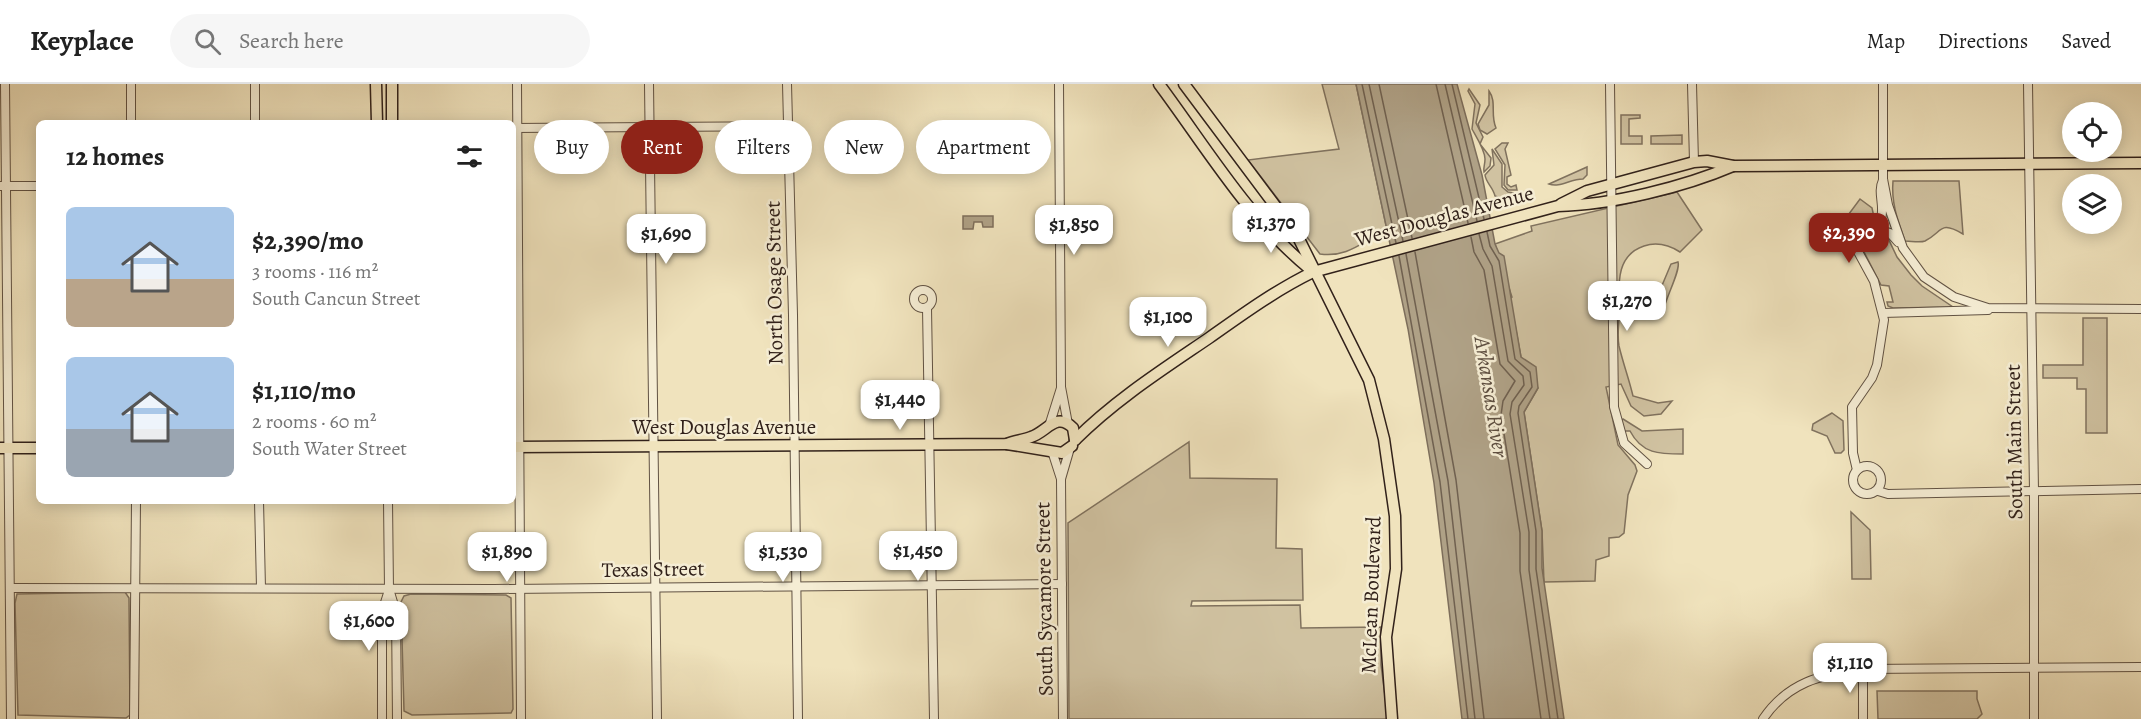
<!DOCTYPE html>
<meta charset="utf-8">
<style>
:root{--surface:#fff;--page:#f6f6f6;--text:#222;--muted:#767676;--line:#e0e0e0;--accent:#8f2418}
body{margin:0;font-family:Alegreya,serif;background:var(--page);color:var(--text);height:100vh;display:flex;flex-direction:column;font-size:22px;white-space:nowrap}
*{box-sizing:border-box;margin:0}
p{font-size:20px;color:var(--muted)}
.icon{flex:none;width:33px;height:33px;fill:none;stroke:currentColor;stroke-width:2;stroke-linecap:round;stroke-linejoin:round}
.map{position:relative;flex:1;overflow:hidden}
.side{position:absolute;left:36px;top:36px;width:480px;height:384px;display:flex;flex-direction:column;background:var(--surface);border-radius:9px;box-shadow:0 3px 15px #0003}
.side>*{flex:none}
.hud{position:absolute;left:534px;top:36px;width:570px;height:54px;display:flex;gap:12px}
.fabs{position:absolute;left:2062px;top:18px;display:grid;gap:12px}
.fabs a{display:grid;place-items:center;width:60px;height:60px;border-radius:50%;background:var(--surface);box-shadow:0 3px 15px #0003;font-size:30px}
.price{position:absolute;translate:-50% -51px;padding:0 14px;border-radius:12px;background:#fff;color:#222;font-size:20px;line-height:39px;filter:drop-shadow(0 2px 3px #0008)}
.price::after{content:'';position:absolute;left:50%;top:36px;width:18px;height:14px;margin-left:-9px;background:inherit;clip-path:polygon(0 0,100% 0,50% 100%)}
.price.on{background:var(--accent);color:#fff}
ul{padding:0;list-style:none}
li{display:flex;align-items:center;gap:18px;height:150px;padding:0 30px}
li span{display:grid;place-items:center;flex:none;width:168px;height:120px;border-radius:9px;color:#555}
li>.icon{margin-inline-start:auto}
span .icon{width:72px;height:72px;fill:#fffc;stroke-width:1}
li b{font-size:26px}
h2{display:flex;justify-content:space-between;align-items:center;height:72px;padding:0 30px;font-size:26px}
.pill{padding:0 21px;border-radius:27px;background:var(--surface);box-shadow:0 3px 15px #0003;font-size:21px;line-height:54px}
.pill.on{background:var(--accent);color:#fff}
header{display:flex;align-items:center;gap:36px;box-sizing:border-box;height:84px;padding:0 30px;background:var(--surface);border-bottom:2px solid var(--line)}
header strong{font-size:28px}
nav{display:flex;gap:33px;margin-inline-start:auto;font-size:21px}
.search{width:420px;height:54px;background:var(--page);display:flex;align-items:center;gap:15px;box-sizing:border-box;padding:0 21px;border-radius:33px;color:var(--muted);font-size:22px}
.map>svg:first-child{display:block}
.green{fill:#d0c2a1;stroke:#80725e;stroke-width:1.5}
.water{fill:#afa186;stroke:#7d6e5b;stroke-width:1.5}
.lines{fill:none;stroke-linecap:round;stroke-linejoin:round}
.shore{stroke:#706150;stroke-width:1.5}
.minor-casing{stroke:#615243;stroke-width:10}
.major-casing{stroke:#31211a;stroke-width:13}
.minor{stroke:#f5edd4;stroke-width:8}
.major{stroke:#f0e3bd;stroke-width:10}
.labels{text-anchor:middle;dominant-baseline:central;stroke-width:5;stroke-linejoin:round;paint-order:stroke}
.street-label{font-size:21px;fill:#31211a;stroke:#f5edd4}
.water-label{font-size:22px;font-style:italic;fill:#5d4e40;stroke:#f5edd4}
</style>
<header>
<strong>Keyplace</strong>
<div class="search"><svg class="icon" aria-label="search" viewBox="0 0 24 24"><circle cx="10" cy="10" r="6"/><path d="M15 15l6 6"/></svg>Search here</div>
<nav><a>Map</a><a>Directions</a><a>Saved</a></nav>
</header>
<div class="map">
<svg width="2141" height="635" viewBox="0 0 2141 635">
<rect width="100%" height="100%" fill="#f0e3bd"/>
<filter id="stains"><feTurbulence type="fractalNoise" baseFrequency=".00333" numOctaves="4"/><feColorMatrix values="0 0 0 0 .2 0 0 0 0 .09 0 0 0 0 .02 0 0 0 .5 -.17"/></filter>
<radialGradient id="worn" r=".72"><stop offset=".6" stop-color="#630" stop-opacity="0"/><stop offset="1" stop-color="#630" stop-opacity=".3"/></radialGradient>
<g class="green">
<path d="M1322,0H1356L1387,146C1363,157 1348,174 1320,170L1248,76L1339,65Z"/>
<path d="M1469,5L1480,21L1476,39L1483,53L1480,60L1491,74L1490,82L1484,88C1483,84 1485,81 1485,75C1485,66 1477,54 1472,45L1475,20L1468,7Z"/>
<path d="M1489,7C1497,18 1490,31 1496,44L1487,50L1480,46L1478,40L1489,21Z"/>
<polygon points="1621,31 1640,31 1640,34 1629,35 1629,52 1642,52 1642,60 1621,60"/>
<polygon points="1682,51 1682,60 1651,60 1651,52"/>
<polygon points="1502,59 1508,59 1505,65 1511,91 1507,93 1507,100 1511,103 1516,101 1517,106 1508,106 1504,101 1505,81 1495,65"/>
<path d="M1492,65L1502,80V103L1508,108L1515,109L1513,114L1508,112L1506,116L1495,112C1493,103 1486,99 1485,91L1494,81Z"/>
<path d="M1587,83V91L1583,95C1570,95 1560,104 1549,100Z"/>
<path d="M1893,97H1959L1963,150C1939,136 1943,148 1925,157C1920,159 1911,157 1905,157C1898,137 1891,119 1893,97Z"/>
<path d="M1677,108L1702,146L1680,168C1669,161 1656,158 1644,162C1614,172 1619,204 1619,230C1619,240 1617,252 1619,262C1623,279 1629,295 1633,312L1658,319L1672,317L1661,330L1644,332L1631,322L1621,300L1606,303L1618,361L1635,381L1637,387L1628,411L1624,449L1619,453L1609,454V472L1596,476L1595,497L1544,498L1542,447L1524,328L1538,304L1521,273L1510,214L1512,213L1495,160L1532,147L1531,142Z"/>
<polygon points="1860,115 1872,124 1874,133 1851,155 1840,142"/>
<polygon points="1876,149 1886,150 1897,173 1911,191 1922,202 1953,223 1893,224 1888,222 1887,218 1893,218 1889,202 1881,201 1862,164"/>
<path d="M1678,178C1681,186 1665,215 1663,228L1659,232L1654,228L1658,211L1671,180Z"/>
<polygon points="2083,234 2107,234 2107,349 2086,349 2086,305 2077,305 2077,294 2043,294 2043,281 2083,281"/>
<polygon points="1832,329 1843,337 1844,366 1841,369 1835,369 1827,352 1812,346 1813,340"/>
<path d="M1623,335L1642,347L1683,345V370C1659,370 1642,370 1630,347H1624L1620,336Z"/>
<polygon points="1189,358 1190,394 1277,395 1276,464 1302,465 1303,516 1192,517 1191,522 1300,521 1301,544 1381,543 1381,581 1388,635 1069,635 1068,439"/>
<polygon points="1851,428 1870,446 1871,495 1852,495"/>
<polygon points="125,508 129,514 130,631 126,634 18,631 15,519 17,510"/>
<polygon points="411,510 506,511 511,514 513,625 511,629 412,631 404,627 401,518 404,512"/>
<polygon points="1877,607 1977,607 1977,615 1982,630 1977,635 1878,635"/>
</g>
<g class="water">
<polygon points="1356,0 1457,0 1482,91 1495,160 1499,169 1504,172 1521,273 1536,283 1538,304 1524,328 1542,447 1542,484 1564,635 1462,635 1434,399 1408,245"/>
<polygon points="963,132 993,132 993,143 983,143 982,138 974,138 973,145 963,145"/>
</g>
<g class="lines">
<g class="shore">
<polyline points="1362,0 1396,159"/>
<polyline points="1369,0 1403,157"/>
<polyline points="1379,0 1412,154"/>
<polyline points="1436,0 1468,139"/>
<polyline points="1445,0 1477,137"/>
<polyline points="1452,0 1484,135"/>
<polyline points="1487,148 1490,162 1499,177 1515,275 1530,288 1532,303 1519,322 1518,329 1536,447 1536,485 1558,635"/>
<polyline points="1479,150 1483,165 1492,182 1508,277 1523,292 1524,301 1512,318 1510,330 1529,448 1529,486 1550,635"/>
<polyline points="1471,153 1474,168 1484,186 1500,280 1515,297 1503,317 1501,331 1520,449 1520,487 1541,635"/>
<polyline points="1415,168 1456,396 1484,635"/>
<polyline points="1406,170 1448,397 1475,635"/>
<polyline points="1399,172 1440,398 1468,635"/>
</g>
<g class="minor-casing">
<g id="minor">
<polyline points="5,0 11,635"/>
<polyline points="131,0 131,39"/>
<polyline points="255,0 255,39"/>
<polyline points="517,0 521,635"/>
<polyline points="649,0 657,635"/>
<polyline points="787,0 793,231 798,635"/>
<polyline points="1059,0 1061,303 1068,340"/>
<polyline points="1610,0 1614,323 1624,359 1647,380"/>
<polyline points="1692,0 1694,78"/>
<polyline points="1883,0 1883,95 1888,121 1903,164 1924,193 1954,213 1988,224 2141,225"/>
<polyline points="2028,0 2034,407 2034,635"/>
<polyline points="513,44 787,42"/>
<polyline points="0,102 39,102"/>
<polyline points="1877,145 1890,149 1898,158"/>
<circle cx="923" cy="215" r="9"/>
<polyline points="927,224 934,635"/>
<polyline points="1883,229 1988,226"/>
<polyline points="1050,339 1061,304"/>
<polyline points="1052,367 1061,395"/>
<circle cx="1867" cy="396" r="14"/>
<path d="M1857,386L1853,369L1852,323L1872,294L1877,281L1884,236L1874,197L1856,164C1862,152 1878,149 1881,135C1885,121 1877,109 1883,96"/>
<polyline points="1878,407 1888,410 2141,405"/>
<polyline points="259,417 261,504"/>
<polyline points="388,417 389,505 396,528 397,635"/>
<polyline points="11,504 494,505 1062,500"/>
<polyline points="134,635 136,417"/>
<polyline points="382,635 382,528 389,506"/>
<polyline points="1063,635 1061,395 1070,364"/>
<path d="M1763,635C1787,599 1821,590 1863,585L2141,583"/>
<polyline points="1863,635 1863,585"/>
</g>
</g>
<g class="major-casing">
<g id="major">
<polyline points="376,0 377,39"/>
<polyline points="392,0 392,39"/>
<path d="M1159,0C1206,63 1249,136 1311,186"/>
<polyline points="1184,0 1297,151 1369,296 1384,355 1395,432 1396,485 1386,553 1392,635"/>
<polyline points="1561,120 1587,107 1694,78 1707,77 1733,82 2141,79"/>
<path d="M1075,356C1115,316 1162,286 1209,254C1243,230 1276,206 1313,188L1558,122C1611,121 1684,103 1733,82"/>
<polyline points="1007,360 1062,369 1072,362"/>
<path d="M513,363L1007,360C1014,357 1023,356 1031,353C1047,348 1056,327 1073,344L1075,356"/>
<polyline points="0,364 39,364"/>
</g>
</g>
<use href="#minor" class="minor"/>
<use href="#major" class="major"/>
</g>
<g class="labels">
<g class="street-label">
<text transform="translate(1444 132) rotate(-15)">West Douglas Avenue</text>
<text transform="translate(774 199) rotate(-91)">North Osage Street</text>
<text x="724" y="343">West Douglas Avenue</text>
<text transform="translate(2014 358) rotate(-91)">South Main Street</text>
<text transform="translate(653 485) rotate(-1)">Texas Street</text>
<text transform="translate(1371 511) rotate(-88)">McLean Boulevard</text>
<text transform="translate(1044 515) rotate(-91)">South Sycamore Street</text>
</g>
<g class="water-label">
<text transform="translate(1491 313) rotate(81)">Arkansas River</text>
</g>
</g>
<rect width="100%" height="100%" filter="url(#stains)"/>
<rect width="100%" height="100%" fill="url(#worn)"/>
</svg>
<div class="fabs">
<a><svg class="icon" aria-label="locate" viewBox="0 0 24 24"><circle cx="12" cy="12" r="6"/><path d="M12 2v4M12 18v4M2 12h4M18 12h4"/></svg></a>
<a><svg class="icon" aria-label="layers" viewBox="0 0 24 24"><path d="M12 4l9 5-9 5-9-5zM3 14l9 5 9-5"/></svg></a>
</div>
<b class="price" style="left:1271px;top:170px">$1,370</b>
<b class="price" style="left:1074px;top:172px">$1,850</b>
<b class="price on" style="left:1849px;top:180px">$2,390</b>
<b class="price" style="left:666px;top:181px">$1,690</b>
<b class="price" style="left:1627px;top:248px">$1,270</b>
<b class="price" style="left:1168px;top:264px">$1,100</b>
<b class="price" style="left:900px;top:347px">$1,440</b>
<b class="price" style="left:918px;top:498px">$1,450</b>
<b class="price" style="left:507px;top:499px">$1,890</b>
<b class="price" style="left:783px;top:499px">$1,530</b>
<b class="price" style="left:369px;top:568px">$1,600</b>
<b class="price" style="left:1850px;top:610px">$1,110</b>
<div class="hud">
<a class="pill">Buy</a>
<a class="pill on">Rent</a>
<a class="pill">Filters</a>
<a class="pill">New</a>
<a class="pill">Apartment</a>
</div>
<section class="side">
<h2>12 homes<svg class="icon" aria-label="filters" viewBox="0 0 24 24"><path d="M4 7h16M4 17h16"/><circle cx="9" cy="7" r="2"/><circle cx="15" cy="17" r="2"/></svg></h2>
<ul>
<li><span style="background:linear-gradient(#a9c7e8 60%,#b9a48a 0)"><svg class="icon" aria-label="home" viewBox="0 0 24 24"><path d="M3 11l9-7 9 7M6 9v11h12V9"/></svg></span><div><b>$2,390/mo</b><p>3 rooms · 116 m²</p><p>South Cancun Street</p></div></li>
<li><span style="background:linear-gradient(#a9c7e8 60%,#9aa5b1 0)"><svg class="icon" aria-label="home" viewBox="0 0 24 24"><path d="M3 11l9-7 9 7M6 9v11h12V9"/></svg></span><div><b>$1,110/mo</b><p>2 rooms · 60 m²</p><p>South Water Street</p></div></li>
</ul>
</section>
</div>
